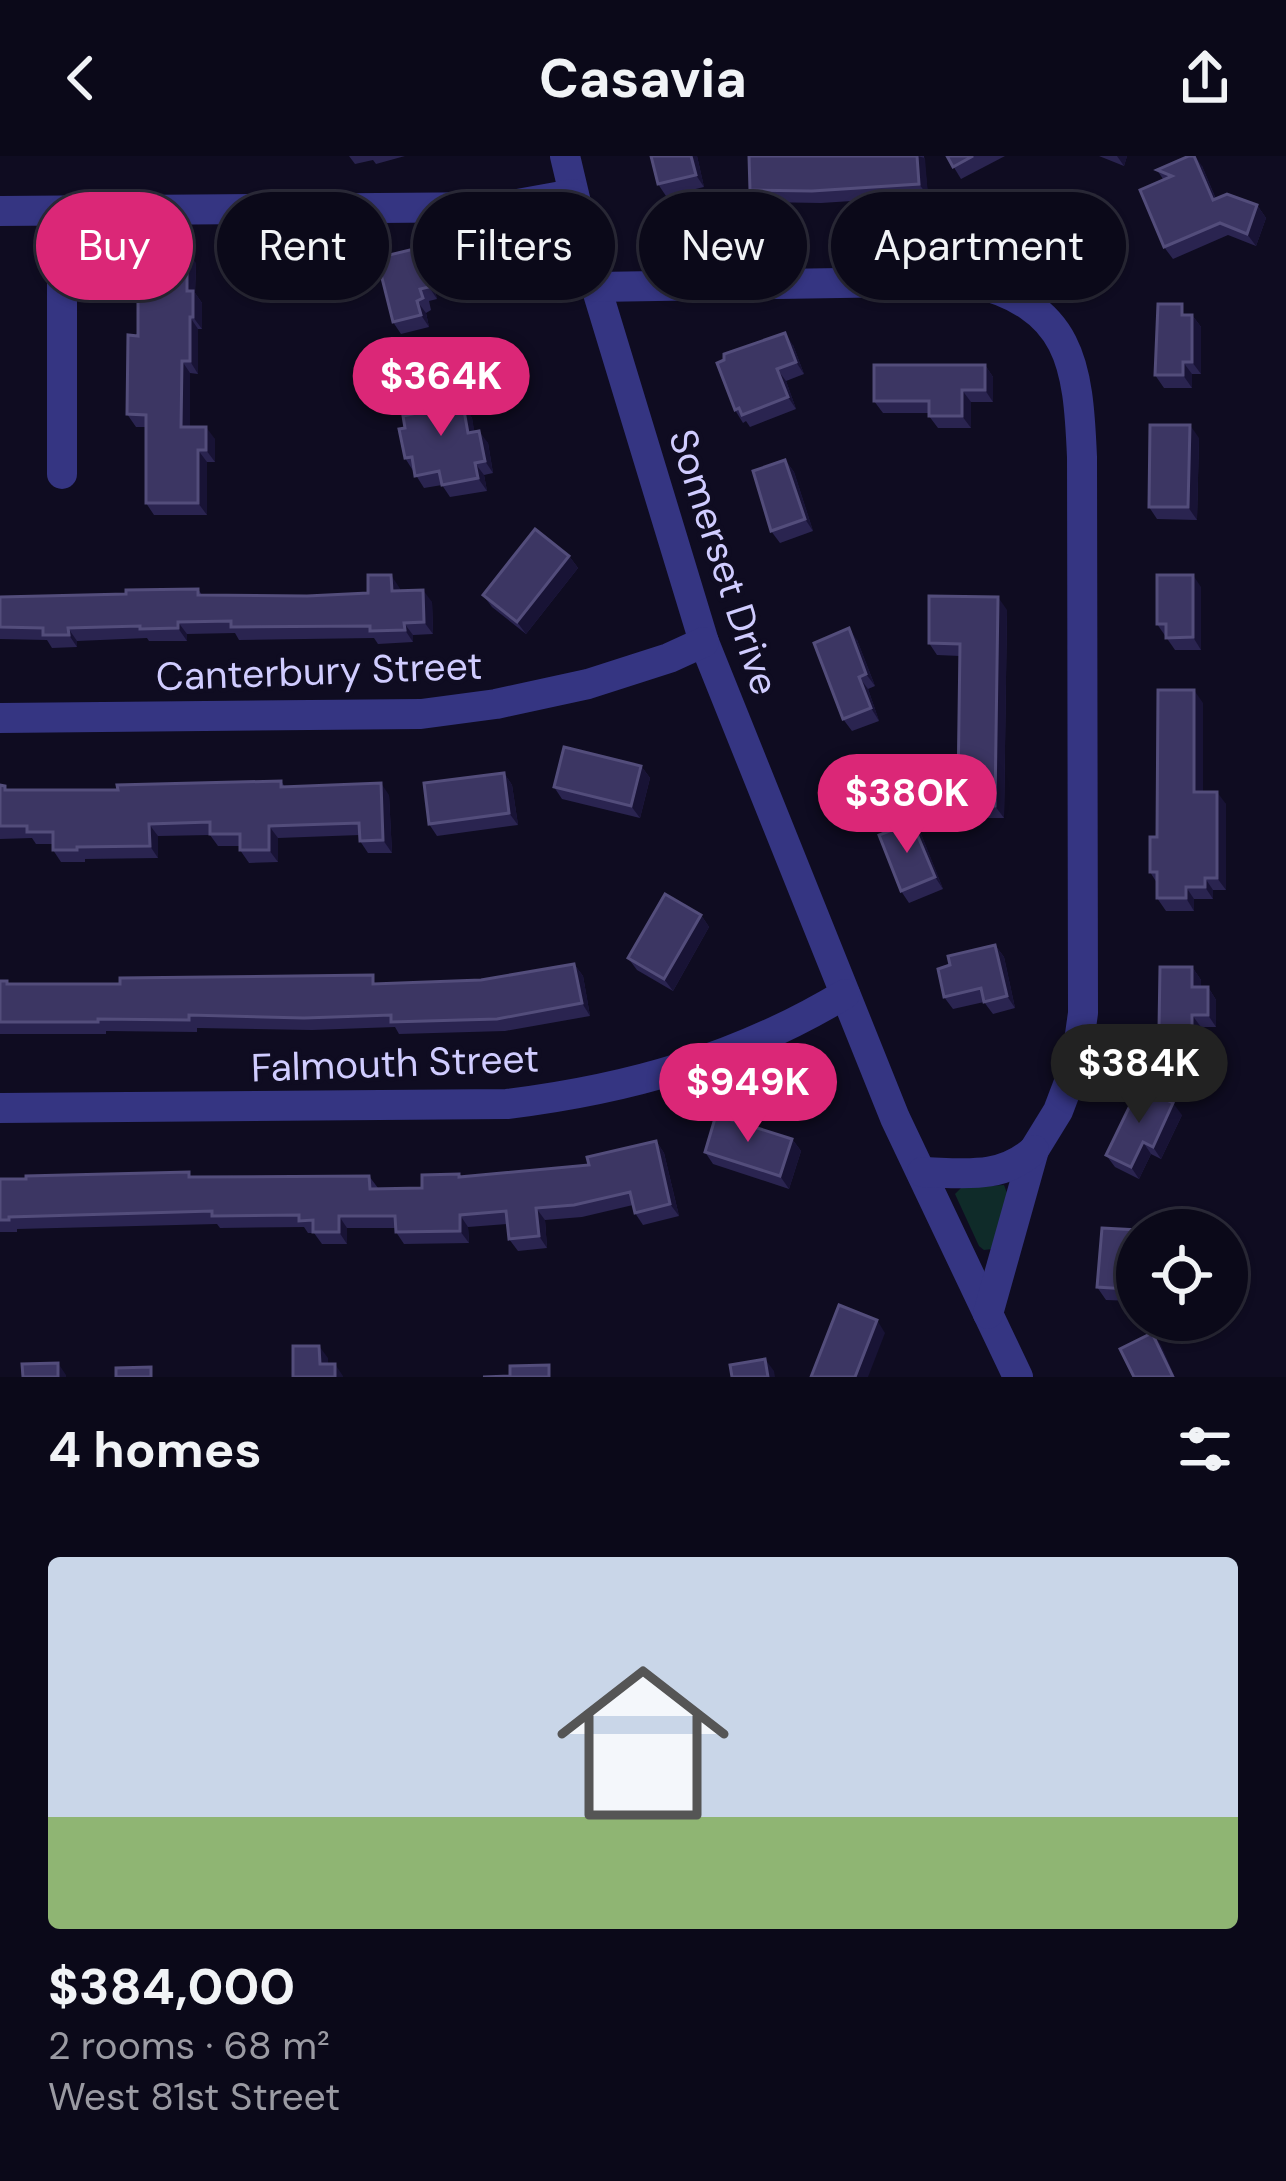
<!DOCTYPE html>
<meta charset="utf-8">
<style>
:root{--surface:#0b0919;--page:#141222;--text:#f1f3f6;--muted:#9a9aa2;--line:#2b2a38;--accent:#db2777}
body{margin:0;font-family:"DM Sans",sans-serif;background:var(--page);color:var(--text);height:100vh;display:flex;flex-direction:column;font-size:45px;white-space:nowrap}
*{box-sizing:border-box;margin:0}
p{font-size:39px;color:var(--muted)}
.icon{flex:none;width:66px;height:66px;fill:none;stroke:currentColor;stroke-width:2;stroke-linecap:round;stroke-linejoin:round}
.map{position:relative;height:1221px;overflow:hidden}
.sheet{display:flex;flex-direction:column;background:var(--surface);flex:1}
.sheet>*{flex:none}
.guide{position:absolute;left:36px;top:36px;width:1215px;height:108px;display:flex;gap:24px}
.fabs{position:absolute;left:1116px;top:1053px;display:grid;gap:24px}
.fabs a{display:grid;place-items:center;width:132px;height:132px;border-radius:50%;background:var(--surface);box-shadow:0 3px 9px #0004,0 0 0 3px var(--line);font-size:60px}
.price{position:absolute;translate:-50% -102px;padding:0 27px;border-radius:42px;background:var(--accent);color:#fff;font-size:39px;line-height:78px;filter:drop-shadow(0 3px 6px #0008)}
.price::after{content:'';position:absolute;left:50%;top:72px;width:36px;height:27px;margin-left:-18px;background:inherit;clip-path:polygon(0 0,100% 0,50% 100%)}
.price.current{background:#222;color:#fff}
ul{padding:0;list-style:none}
li{display:grid;align-content:center;gap:24px;height:636px;padding:0 48px}
li span{display:grid;place-items:center;height:372px;border-radius:12px;color:#555}
li>.icon{margin-inline-start:auto}
span .icon{width:216px;height:216px;fill:#fffc;stroke-width:1}
li b{font-size:51px}
h2{display:flex;justify-content:space-between;align-items:center;height:144px;padding:0 48px;font-size:51px}
.tag{padding:0 42px;border-radius:54px;background:var(--surface);box-shadow:0 3px 9px #0004,0 0 0 3px var(--line);font-size:42px;line-height:108px}
.tag.current{background:var(--accent);color:#fff}
header{display:flex;justify-content:space-between;align-items:center;height:156px;padding:0 48px;background:var(--surface);font-size:54px;font-weight:700}
.map>svg:first-child{display:block}
.green{fill:#0f2b29}
.lines{fill:none;stroke-linecap:round;stroke-linejoin:round}
.minor{stroke:#353582;stroke-width:30}
.wall{fill:#2a2450}
.shaded-wall{fill:#181335}
.building{fill:#3c3663;stroke:#534d7b;stroke-width:3}
.labels{text-anchor:middle;dominant-baseline:central;stroke-width:9;stroke-linejoin:round;paint-order:stroke}
.street-label{font-size:39px;fill:#d0ccff;stroke:#0f0c21}
</style>
<header><svg class="icon" aria-label="back" viewBox="0 0 24 24"><path d="M15 5l-7 7 7 7"/></svg>Casavia<svg class="icon" aria-label="share" viewBox="0 0 24 24"><path d="M12 15V3M7 8l5-5 5 5M5 13v7h14v-7"/></svg></header>
<div class="map">
<svg width="1286" height="1221" viewBox="0 0 1286 1221">
<rect width="100%" height="100%" fill="#0f0c21"/>
<polygon class="green" points="1004,1029 1007,1037 992,1093 984,1094 979,1090 955,1038 961,1032"/>
<g class="lines">
<g class="minor">
<polyline points="565,0 596,131 704,486 895,962 1018,1221"/>
<polyline points="0,55 501,51 573,38"/>
<path d="M596,131L967,125C1072,149 1078,208 1082,301L1083,857L1077,900L1069,926L1058,955L1034,994L988,1158"/>
<polyline points="62,318 62,55"/>
<polyline points="0,562 421,558 496,548 588,528 669,502 704,486"/>
<path d="M0,952L507,948C629,933 739,902 845,838"/>
<path d="M922,1016C964,1017 1001,1024 1034,994"/>
</g>
</g>
<g class="wall">
<polygon points="349,0 405,0 376,8 373,4 355,8"/>
<polygon points="651,0 697,0 704,31 666,40 658,28"/>
<polygon points="749,0 924,0 928,40 821,47 758,46 750,34"/>
<polygon points="947,0 1005,0 961,23"/>
<polygon points="1099,0 1127,0 1124,10"/>
<polygon points="1202,10 1216,43 1257,49 1266,62 1256,90 1228,79 1173,103 1164,91 1163,23 1157,14"/>
<polygon points="427,104 437,143 429,145 431,154 426,157 429,171 401,178 393,166"/>
<polygon points="196,107 195,137 202,147 202,173 198,173 198,218 190,217 190,271 215,283 215,306 207,306 207,359 154,359 146,347 146,271 136,271 127,258 138,180 138,141 129,129"/>
<polygon points="1190,159 1192,159 1201,171 1201,218 1192,218 1192,232 1164,232 1155,219"/>
<polygon points="793,189 804,218 786,225 796,253 750,271 746,265 743,267 735,254"/>
<polygon points="985,209 993,221 993,246 971,246 971,272 938,272 929,260 929,257 883,257 874,245"/>
<polygon points="462,247 472,262 474,276 488,287 493,317 484,319 487,335 450,341 442,329 424,332 405,302"/>
<polygon points="1199,282 1197,364 1157,363 1149,351"/>
<polygon points="785,304 794,316 813,375 780,387 771,375"/>
<polygon points="569,400 578,412 526,478 492,451 483,439"/>
<polygon points="399,431 400,435 432,446 433,478 413,479 413,486 378,488 374,482 239,484 235,477 187,478 187,485 149,485 147,482 77,485 77,491 52,492 47,484 0,483 0,441 126,438 198,433 202,439 307,440 368,437"/>
<polygon points="1201,431 1201,494 1175,494 1157,468"/>
<polygon points="1007,454 1004,662 976,662 958,636 960,500 937,499 929,487"/>
<polygon points="857,484 875,530 868,533 879,565 852,575 843,563"/>
<polygon points="1203,547 1203,636 1226,648 1226,734 1213,734 1213,743 1194,743 1194,755 1166,755 1157,742 1157,727 1150,716 1157,681"/>
<polygon points="641,610 650,622 640,662 562,643 554,631"/>
<polygon points="504,617 512,629 518,669 437,680 429,668"/>
<polygon points="281,625 285,631 389,639 392,697 368,697 360,685 360,679 278,682 278,706 249,707 240,694 240,690 218,690 210,679 158,680 158,702 85,703 85,706 61,706 53,694 53,688 36,688 32,682 0,683 0,629 8,634 118,634"/>
<polygon points="912,666 921,678 943,733 909,747 901,735"/>
<polygon points="701,759 709,771 673,835 637,814 628,802"/>
<polygon points="995,789 1004,801 1015,852 993,858 984,846 953,853 944,841 950,809"/>
<polygon points="574,808 583,820 590,860 505,875 399,878 395,871 312,874 197,872 197,876 106,875 106,878 0,878 0,825 7,825 9,828 379,828 481,824"/>
<polygon points="1192,811 1201,824 1201,831 1208,831 1216,844 1216,871 1201,871 1201,885 1167,885 1159,873"/>
<polygon points="1182,959 1161,1003 1151,998 1139,1023 1115,1011 1106,999"/>
<polygon points="792,983 801,995 789,1033 713,1008 705,996"/>
<polygon points="656,985 664,997 679,1060 643,1069 635,1057 633,1049 582,1061 545,1064 547,1092 518,1095 509,1083 507,1068 468,1071 469,1087 404,1088 396,1076 395,1072 347,1072 347,1088 322,1088 314,1077 308,1077 304,1071 220,1072 217,1068 17,1073 17,1076 0,1076 0,1023 369,1020 378,1032 422,1032 459,1018 461,1021 589,1009"/>
<polygon points="1137,1074 1137,1132 1135,1132 1134,1145 1106,1144 1097,1131"/>
</g>
<g class="shaded-wall">
<polygon points="691,0 697,0 704,31 696,19"/>
<polygon points="917,0 925,2 928,40 919,28"/>
<polygon points="1117,0 1127,0 1124,10"/>
<polygon points="1195,0 1202,10 1221,56 1213,44"/>
<polygon points="1257,49 1266,62 1256,90 1247,78"/>
<polygon points="418,92 427,104 437,143 429,131"/>
<polygon points="187,95 196,107 195,137 202,147 202,173 193,161 187,135"/>
<polygon points="417,145 426,157 429,171 421,159"/>
<polygon points="1192,159 1201,171 1201,218 1192,206"/>
<polygon points="190,161 198,173 198,218 190,205"/>
<polygon points="785,177 793,189 804,218 796,206"/>
<polygon points="182,205 190,217 190,283 181,271"/>
<polygon points="1183,206 1192,218 1192,232 1183,219"/>
<polygon points="985,209 993,221 993,246 985,234"/>
<polygon points="777,213 786,225 796,253 788,241"/>
<polygon points="962,234 971,246 971,272 962,260"/>
<polygon points="463,249 472,262 477,289 468,277"/>
<polygon points="1190,269 1199,282 1197,364 1188,351"/>
<polygon points="206,271 215,283 215,306 206,294"/>
<polygon points="479,275 488,287 493,317 485,305"/>
<polygon points="198,294 207,306 207,359 198,347"/>
<polygon points="785,304 794,316 813,375 805,363"/>
<polygon points="475,307 484,319 487,335 478,322"/>
<polygon points="569,400 578,412 526,478 517,466"/>
<polygon points="391,419 399,431 400,447 392,435"/>
<polygon points="1193,419 1201,431 1201,494 1193,481"/>
<polygon points="423,434 432,446 433,478 424,466"/>
<polygon points="998,441 1007,454 1004,662 995,650"/>
<polygon points="178,466 187,478 187,485 178,472"/>
<polygon points="404,467 413,479 413,486 405,474"/>
<polygon points="68,472 77,485 77,491 69,479"/>
<polygon points="849,472 857,484 875,530 866,518"/>
<polygon points="859,521 868,533 879,565 871,552"/>
<polygon points="1194,534 1203,547 1203,649 1194,636"/>
<polygon points="641,610 650,622 640,662 631,650"/>
<polygon points="504,617 512,629 518,669 509,657"/>
<polygon points="381,627 389,639 392,697 383,684"/>
<polygon points="1217,636 1226,648 1226,734 1217,722"/>
<polygon points="912,666 921,678 943,733 935,721"/>
<polygon points="149,668 158,680 158,702 150,690"/>
<polygon points="269,670 278,682 278,706 269,694"/>
<polygon points="1205,722 1213,734 1213,743 1205,731"/>
<polygon points="1186,731 1194,743 1194,755 1186,742"/>
<polygon points="701,759 709,771 673,835 664,823"/>
<polygon points="995,789 1004,801 1015,852 1007,840"/>
<polygon points="574,808 583,820 590,860 582,847"/>
<polygon points="1192,811 1201,824 1201,844 1192,831"/>
<polygon points="1208,831 1216,844 1216,871 1208,859"/>
<polygon points="1192,859 1201,871 1201,885 1192,873"/>
<polygon points="1173,947 1182,959 1161,1003 1153,991"/>
<polygon points="792,983 801,995 789,1033 780,1020"/>
<polygon points="656,985 664,997 679,1060 670,1048"/>
<polygon points="1143,986 1151,998 1139,1023 1131,1011"/>
<polygon points="536,1052 545,1064 547,1092 539,1080"/>
<polygon points="460,1059 468,1071 469,1087 460,1075"/>
<polygon points="339,1060 347,1072 347,1088 339,1076"/>
<polygon points="1126,1120 1135,1132 1134,1145 1126,1133"/>
<polygon points="877,1164 885,1177 868,1221 855,1221"/>
<polygon points="1152,1177 1161,1189 1175,1221 1173,1221"/>
<polygon points="319,1190 328,1202 328,1220 320,1208"/>
<polygon points="765,1203 774,1215 775,1221 768,1221"/>
<polygon points="58,1207 66,1219 66,1221 58,1221"/>
<polygon points="335,1208 343,1220 343,1221 335,1221"/>
</g>
<g class="building">
<polygon points="651,0 691,0 696,19 658,28"/>
<polygon points="749,0 917,0 919,28 812,35 750,34"/>
<polygon points="947,0 973,0 953,11"/>
<polygon points="1189,0 1194,0 1213,44 1227,38 1257,49 1247,78 1220,67 1164,91 1140,34 1172,20 1157,14"/>
<polygon points="418,92 429,131 420,133 423,142 417,145 421,159 393,166 377,102"/>
<polygon points="130,94 187,95 187,135 193,135 193,161 190,161 190,205 182,205 181,271 206,271 206,294 198,294 198,347 146,347 146,259 127,258 128,179 138,180 138,129 129,129"/>
<polygon points="1158,148 1182,148 1182,159 1192,159 1192,206 1183,206 1183,219 1155,219"/>
<polygon points="785,177 796,206 777,213 788,241 742,259 739,252 735,254 717,207 724,204 724,198"/>
<polygon points="874,209 985,209 985,234 962,234 962,260 929,260 929,245 874,245"/>
<polygon points="453,235 456,251 463,249 468,277 479,275 485,305 475,307 478,322 442,329 439,315 415,320 412,301 405,302 399,273 405,272 403,260 412,258 409,243"/>
<polygon points="1150,269 1190,269 1188,351 1149,351"/>
<polygon points="785,304 805,363 771,375 753,315"/>
<polygon points="535,373 569,400 517,466 483,439"/>
<polygon points="368,419 391,419 392,435 423,434 424,466 404,467 405,474 370,475 370,470 231,471 231,465 178,466 178,472 140,473 140,470 68,472 69,479 43,479 43,472 0,471 0,441 126,438 126,434 198,433 198,439 307,440 368,437"/>
<polygon points="1157,419 1193,419 1193,481 1166,482 1166,468 1157,468"/>
<polygon points="929,440 998,441 995,650 967,650 967,636 958,636 960,488 929,487"/>
<polygon points="849,472 866,518 859,521 871,552 843,563 814,487"/>
<polygon points="1158,534 1194,534 1194,636 1217,636 1217,722 1205,722 1205,731 1186,731 1186,742 1157,742 1157,716 1150,716 1150,681 1157,681"/>
<polygon points="564,591 641,610 631,650 554,631"/>
<polygon points="504,617 509,657 429,668 424,627"/>
<polygon points="281,625 281,631 381,627 383,684 360,685 359,667 269,670 269,694 240,694 240,678 210,678 210,666 149,668 150,690 77,691 77,694 53,694 53,676 27,676 27,670 0,670 0,629 5,630 5,634 118,634 117,629"/>
<polygon points="912,666 935,721 901,735 879,679"/>
<polygon points="665,738 701,759 664,823 628,802"/>
<polygon points="995,789 1007,840 984,846 981,832 944,841 938,813 950,809 948,800"/>
<polygon points="574,808 582,847 497,863 391,866 391,859 304,862 189,859 189,864 98,863 98,866 0,866 0,825 7,825 7,828 120,828 120,822 373,819 373,828 481,824"/>
<polygon points="1160,811 1192,811 1192,831 1208,831 1208,859 1192,859 1192,873 1159,873"/>
<polygon points="1139,931 1173,947 1153,991 1143,986 1131,1011 1106,999"/>
<polygon points="716,959 792,983 780,1020 705,996"/>
<polygon points="656,985 670,1048 635,1057 630,1036 574,1049 536,1052 539,1080 509,1083 506,1055 460,1059 460,1075 396,1076 395,1060 339,1060 339,1076 313,1076 313,1064 299,1065 299,1059 212,1060 212,1055 9,1061 9,1064 0,1064 0,1023 26,1023 26,1020 189,1016 189,1021 369,1020 370,1033 422,1032 422,1019 459,1018 459,1021 589,1009 587,1001"/>
<polygon points="1102,1072 1138,1074 1136,1121 1126,1120 1126,1133 1097,1131"/>
<polygon points="839,1149 877,1164 855,1221 811,1221"/>
<polygon points="1152,1177 1173,1221 1134,1221 1120,1193"/>
<polygon points="293,1190 319,1190 320,1208 335,1208 335,1221 293,1221"/>
<polygon points="765,1203 768,1221 732,1221 730,1209"/>
<polygon points="58,1207 58,1221 23,1221 22,1208"/>
<polygon points="549,1209 549,1221 483,1221 510,1220 510,1210"/>
<polygon points="151,1211 151,1221 116,1221 116,1212"/>
</g>
<g class="labels">
<g class="street-label">
<text transform="translate(724 406) rotate(72)">Somerset Drive</text>
<text transform="translate(319 515) rotate(-2)">Canterbury Street</text>
<text transform="translate(395 907) rotate(-2)">Falmouth Street</text>
</g>
</g>
</svg>
<div class="fabs">
<a><svg class="icon" aria-label="locate" viewBox="0 0 24 24"><circle cx="12" cy="12" r="6"/><path d="M12 2v4M12 18v4M2 12h4M18 12h4"/></svg></a>
</div>
<b class="price" style="left:441px;top:283px">$364K</b>
<b class="price" style="left:907px;top:700px">$380K</b>
<b class="price current" style="left:1139px;top:970px">$384K</b>
<b class="price" style="left:748px;top:989px">$949K</b>
<div class="guide">
<a class="tag current">Buy</a>
<a class="tag">Rent</a>
<a class="tag">Filters</a>
<a class="tag">New</a>
<a class="tag">Apartment</a>
</div>
</div>
<section class="sheet">
<h2>4 homes<svg class="icon" aria-label="filters" viewBox="0 0 24 24"><path d="M4 7h16M4 17h16"/><circle cx="9" cy="7" r="2"/><circle cx="15" cy="17" r="2"/></svg></h2>
<ul>
<li><span style="background:linear-gradient(#c9d6e8 70%,#8fb573 0)"><svg class="icon" aria-label="home" viewBox="0 0 24 24"><path d="M3 11l9-7 9 7M6 9v11h12V9"/></svg></span><div><b>$384,000</b><p>2 rooms · 68 m²</p><p>West 81st Street</p></div></li>
</ul>
</section>
